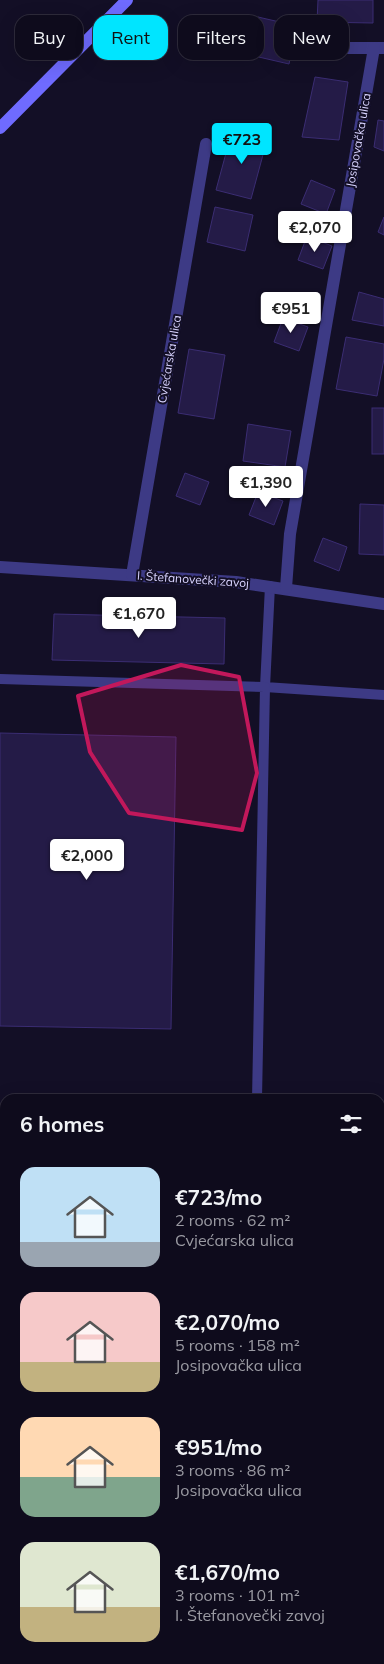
<!DOCTYPE html>
<meta charset="utf-8">
<style>
:root{--surface:#0e0b1c;--page:#171425;--text:#f1f3f6;--muted:#9b9ba3;--line:#2e2b3b;--accent:#00e5ff}
body{margin:0;font-family:Mulish,sans-serif;background:var(--page);color:var(--text);height:100vh;display:flex;flex-direction:column;font-size:19px;white-space:nowrap}
*{box-sizing:border-box;margin:0}
p{font-size:16px;color:var(--muted)}
.icon{flex:none;width:28px;height:28px;fill:none;stroke:currentColor;stroke-width:2;stroke-linecap:round;stroke-linejoin:round}
.map{position:relative;flex:1;overflow:hidden}
.sheet{position:absolute;left:0px;top:1094px;width:385px;height:571px;display:flex;flex-direction:column;background:var(--surface);border-radius:15px 15px 0 0;box-shadow:0 5px 20px #0002,0 0 0 1px var(--line)}
.sheet>*{flex:none}
.top-card{position:absolute;left:15px;top:15px;width:355px;height:45px;display:flex;gap:10px}
.price{position:absolute;translate:-50% -42px;padding:0 11px;border-radius:5px;background:#fff;color:#222;font-size:16px;line-height:32px;filter:drop-shadow(0 1px 2px #0008)}
.price::after{content:'';position:absolute;left:50%;top:30px;width:15px;height:11px;margin-left:-8px;background:inherit;clip-path:polygon(0 0,100% 0,50% 100%)}
.price.active{background:var(--accent);color:#111}
ul{padding:0;list-style:none}
li{display:flex;align-items:center;gap:15px;height:125px;padding:0 20px}
li span{display:grid;place-items:center;flex:none;width:140px;height:100px;border-radius:15px;color:#555}
li>.icon{margin-inline-start:auto}
span .icon{width:60px;height:60px;fill:#fffc;stroke-width:1}
li b{font-size:21px}
h2{display:flex;justify-content:space-between;align-items:center;height:60px;padding:0 20px;font-size:21px}
.tag{padding:0 18px;border-radius:15px;background:var(--surface);box-shadow:0 5px 20px #0002,0 0 0 1px var(--line);font-size:18px;line-height:45px}
.tag.active{background:var(--accent);color:#111}
.map>svg:first-child{display:block}
.green{fill:#12302f}
.building{fill:#241b47;stroke:#3b2d73}
.lines{fill:none;stroke-linecap:round;stroke-linejoin:round}
.lane{stroke:#3d3a85;stroke-width:10}
.street{stroke:#3d3a85;stroke-width:12}
.secondary{stroke:#6f6bff;stroke-width:12}
.marked{fill:#c2185b;fill-opacity:0.2;stroke:#c2185b;stroke-width:4;stroke-linejoin:round}
.labels{text-anchor:middle;dominant-baseline:central;stroke-width:4;stroke-linejoin:round;paint-order:stroke}
.street-label{font-size:12px;fill:#d9d4ff;stroke:#130f26}
</style>
<div class="map">
<svg width="384" height="1664" viewBox="0 0 384 1664">
<rect width="100%" height="100%" fill="#130f26"/>
<g class="green">
<rect x="0" y="1525" width="5" height="119"/>
<rect x="380" y="1531" width="4" height="115"/>
</g>
<g class="building">
<polygon points="318,0 373,0 373,23 317,22"/>
<polygon points="258,17 297,26 289,64 250,55"/>
<polygon points="315,77 348,82 339,140 302,137"/>
<polygon points="378,120 384,121 384,151 374,147"/>
<polygon points="232,131 267,140 251,199 216,190"/>
<polygon points="311,180 335,190 326,214 301,204"/>
<polygon points="215,207 253,215 245,251 207,242"/>
<polygon points="384,217 384,235 378,232"/>
<polygon points="307,236 332,246 323,269 298,260"/>
<polygon points="359,292 384,299 384,326 352,320"/>
<polygon points="283,318 308,327 299,351 274,342"/>
<polygon points="346,337 384,344 384,359 377,396 336,389"/>
<polygon points="189,349 225,355 214,419 178,413"/>
<rect x="372" y="408" width="12" height="46"/>
<polygon points="248,424 291,431 285,467 243,461"/>
<polygon points="185,473 209,482 200,505 176,496"/>
<polygon points="258,492 283,501 274,525 249,515"/>
<polygon points="360,504 384,505 384,555 359,554"/>
<polygon points="323,538 347,547 339,571 314,561"/>
<polygon points="54,614 225,618 224,664 52,660"/>
<polygon points="0,733 176,737 171,1029 0,1026"/>
<polygon points="0,1161 5,1162 5,1187 0,1187"/>
<polygon points="0,1381 5,1381 5,1522 5,1487 0,1487"/>
</g>
<g class="lines">
<g class="lane">
<polyline points="270,586 265,687 384,695"/>
<polyline points="0,679 265,687 257,1099"/>
<polyline points="0,1114 5,1114"/>
<polyline points="380,1210 384,1210"/>
<polyline points="0,1223 5,1223"/>
<polyline points="0,1329 5,1329"/>
<polyline points="380,1340 384,1340"/>
<polyline points="0,1655 5,1655"/>
<polyline points="380,1660 384,1660"/>
</g>
<g class="street">
<polyline points="316,48 384,48"/>
<polyline points="0,567 236,582 384,604"/>
<polyline points="132,575 206,144"/>
<polyline points="286,588 290,534 374,48"/>
</g>
<polyline class="secondary" points="0,128 127,0"/>
</g>
<path class="marked" d="M181,665L239,677L257,773L242,830L129,813L90,752L78,696Z"/>
<g class="labels">
<g class="street-label">
<text transform="translate(358 140) rotate(-80)">Josipovačka ulica</text>
<text transform="translate(169 359) rotate(-80)">Cvjećarska ulica</text>
<text transform="translate(193 579) rotate(4)">I. Štefanovečki zavoj</text>
</g>
</g>
</svg>
<b class="price active" style="left:242px;top:165px">€723</b>
<b class="price" style="left:315px;top:253px">€2,070</b>
<b class="price" style="left:291px;top:334px">€951</b>
<b class="price" style="left:266px;top:508px">€1,390</b>
<b class="price" style="left:139px;top:639px">€1,670</b>
<b class="price" style="left:87px;top:881px">€2,000</b>
<div class="top-card">
<a class="tag">Buy</a>
<a class="tag active">Rent</a>
<a class="tag">Filters</a>
<a class="tag">New</a>
</div>
<section class="sheet">
<h2>6 homes<svg class="icon" aria-label="filters" viewBox="0 0 24 24"><path d="M4 7h16M4 17h16"/><circle cx="9" cy="7" r="2"/><circle cx="15" cy="17" r="2"/></svg></h2>
<ul>
<li><span style="background:linear-gradient(#bfe0f5 75%,#9aa5b1 0)"><svg class="icon" aria-label="home" viewBox="0 0 24 24"><path d="M3 11l9-7 9 7M6 9v11h12V9"/></svg></span><div><b>€723/mo</b><p>2 rooms · 62 m²</p><p>Cvjećarska ulica</p></div></li>
<li><span style="background:linear-gradient(#f6c9c9 70%,#c2b280 0)"><svg class="icon" aria-label="home" viewBox="0 0 24 24"><path d="M3 11l9-7 9 7M6 9v11h12V9"/></svg></span><div><b>€2,070/mo</b><p>5 rooms · 158 m²</p><p>Josipovačka ulica</p></div></li>
<li><span style="background:linear-gradient(#ffd9b3 60%,#7fa58c 0)"><svg class="icon" aria-label="home" viewBox="0 0 24 24"><path d="M3 11l9-7 9 7M6 9v11h12V9"/></svg></span><div><b>€951/mo</b><p>3 rooms · 86 m²</p><p>Josipovačka ulica</p></div></li>
<li><span style="background:linear-gradient(#dfe7d0 65%,#c2b280 0)"><svg class="icon" aria-label="home" viewBox="0 0 24 24"><path d="M3 11l9-7 9 7M6 9v11h12V9"/></svg></span><div><b>€1,670/mo</b><p>3 rooms · 101 m²</p><p>I. Štefanovečki zavoj</p></div></li>
</ul>
</section>
</div>
